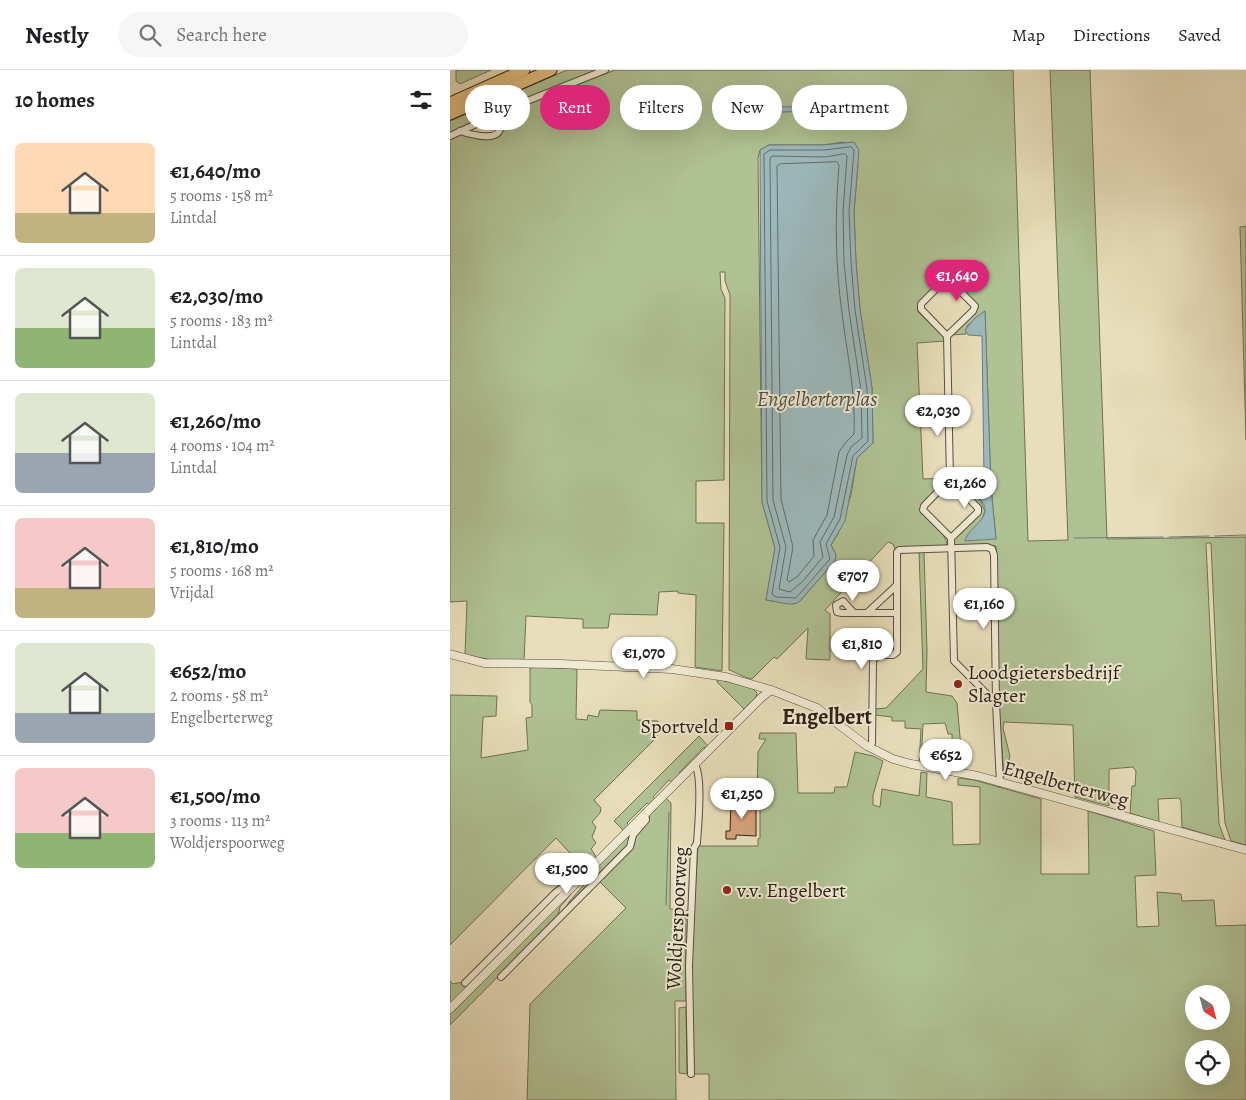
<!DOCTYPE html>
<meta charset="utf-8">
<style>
:root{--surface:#fff;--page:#f6f6f6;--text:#202124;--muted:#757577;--line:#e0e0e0;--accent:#db2777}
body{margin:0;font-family:Alegreya,serif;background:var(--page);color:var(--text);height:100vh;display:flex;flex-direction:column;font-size:19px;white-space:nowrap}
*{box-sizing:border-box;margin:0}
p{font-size:16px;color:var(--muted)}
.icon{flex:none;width:28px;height:28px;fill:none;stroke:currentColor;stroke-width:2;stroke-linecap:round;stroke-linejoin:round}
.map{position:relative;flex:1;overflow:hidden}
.sheet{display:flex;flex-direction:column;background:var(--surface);width:450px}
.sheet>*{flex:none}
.guide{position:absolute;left:15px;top:15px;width:475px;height:45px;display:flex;gap:10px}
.needle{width:32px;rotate:144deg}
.buttons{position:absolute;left:735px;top:915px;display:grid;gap:10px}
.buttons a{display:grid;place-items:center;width:45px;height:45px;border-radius:50%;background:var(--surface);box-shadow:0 5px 20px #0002;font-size:25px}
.price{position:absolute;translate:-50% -42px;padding:0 11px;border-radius:18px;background:#fff;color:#222;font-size:16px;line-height:32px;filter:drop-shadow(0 1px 2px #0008)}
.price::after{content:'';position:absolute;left:50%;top:30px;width:15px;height:11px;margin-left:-8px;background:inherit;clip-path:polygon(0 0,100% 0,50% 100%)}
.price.on{background:var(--accent);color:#fff}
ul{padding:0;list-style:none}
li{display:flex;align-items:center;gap:15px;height:125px;padding:0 15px}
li+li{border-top:1px solid var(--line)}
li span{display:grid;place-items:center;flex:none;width:140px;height:100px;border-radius:8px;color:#555}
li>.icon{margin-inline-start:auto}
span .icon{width:60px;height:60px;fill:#fffc;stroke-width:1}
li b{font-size:21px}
h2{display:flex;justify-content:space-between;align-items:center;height:60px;padding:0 15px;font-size:21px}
.pill{padding:0 18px;border-radius:22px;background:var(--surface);box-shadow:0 5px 20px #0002;font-size:18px;line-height:45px}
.pill.on{background:var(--accent);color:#fff}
header{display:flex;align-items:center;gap:30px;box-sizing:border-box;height:70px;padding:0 25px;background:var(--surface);border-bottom:1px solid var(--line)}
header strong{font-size:24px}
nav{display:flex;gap:28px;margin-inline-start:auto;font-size:18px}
.search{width:350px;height:45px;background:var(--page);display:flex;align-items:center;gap:12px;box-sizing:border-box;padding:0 18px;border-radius:28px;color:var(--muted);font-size:19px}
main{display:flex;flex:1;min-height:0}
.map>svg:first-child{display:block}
.green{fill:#b0c294;stroke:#6d7255;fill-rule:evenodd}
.water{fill:#9cb9bc;stroke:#6e7c7a}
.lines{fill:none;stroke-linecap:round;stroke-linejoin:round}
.shore{stroke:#636d69;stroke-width:1}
.stream{stroke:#6e7c7a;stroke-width:1}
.building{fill:#d6a27c;stroke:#2a2116}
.minor-casing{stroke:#5a503f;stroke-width:8}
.tertiary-casing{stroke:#5a503f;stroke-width:9}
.motorway-casing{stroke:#2a2116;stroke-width:13}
.minor{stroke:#f0ead3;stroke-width:6}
.tertiary{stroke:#f0ead3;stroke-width:8}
.motorway{stroke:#e4bf7e;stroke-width:11}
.poi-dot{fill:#8f2418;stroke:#f0ead3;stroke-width:2}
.labels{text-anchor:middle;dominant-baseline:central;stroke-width:4;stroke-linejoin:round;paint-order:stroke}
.poi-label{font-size:20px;fill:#2a2116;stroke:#f0ead3;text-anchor:start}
.street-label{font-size:20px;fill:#2a2116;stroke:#f0ead3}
.water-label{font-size:21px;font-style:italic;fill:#4c4f48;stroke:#f0ead3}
.quarter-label{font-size:22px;font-weight:bold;fill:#2a2116;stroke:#f0ead3}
</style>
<header>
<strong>Nestly</strong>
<div class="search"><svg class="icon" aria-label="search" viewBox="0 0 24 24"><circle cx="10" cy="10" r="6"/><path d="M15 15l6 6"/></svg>Search here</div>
<nav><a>Map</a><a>Directions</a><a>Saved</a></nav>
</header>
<main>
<section class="sheet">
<h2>10 homes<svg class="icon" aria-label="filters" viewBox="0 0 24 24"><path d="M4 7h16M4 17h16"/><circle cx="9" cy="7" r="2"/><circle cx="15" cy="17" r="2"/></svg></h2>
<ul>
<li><span style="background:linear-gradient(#ffd9b3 70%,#c2b280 0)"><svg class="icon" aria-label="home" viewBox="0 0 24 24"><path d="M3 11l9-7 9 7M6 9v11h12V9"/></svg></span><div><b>€1,640/mo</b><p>5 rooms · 158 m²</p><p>Lintdal</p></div></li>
<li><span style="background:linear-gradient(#dfe7d0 60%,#8fb573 0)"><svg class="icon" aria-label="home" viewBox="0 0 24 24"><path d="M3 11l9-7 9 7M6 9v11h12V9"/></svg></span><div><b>€2,030/mo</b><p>5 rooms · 183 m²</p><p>Lintdal</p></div></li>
<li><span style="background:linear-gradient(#dfe7d0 60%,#9aa5b1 0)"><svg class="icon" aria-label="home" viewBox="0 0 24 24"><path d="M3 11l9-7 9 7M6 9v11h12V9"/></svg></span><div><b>€1,260/mo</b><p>4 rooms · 104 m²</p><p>Lintdal</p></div></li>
<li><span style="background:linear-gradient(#f6c9c9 70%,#c2b280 0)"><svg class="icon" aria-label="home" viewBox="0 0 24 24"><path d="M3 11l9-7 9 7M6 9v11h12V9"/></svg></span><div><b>€1,810/mo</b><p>5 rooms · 168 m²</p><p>Vrijdal</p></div></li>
<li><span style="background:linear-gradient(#dfe7d0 70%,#9aa5b1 0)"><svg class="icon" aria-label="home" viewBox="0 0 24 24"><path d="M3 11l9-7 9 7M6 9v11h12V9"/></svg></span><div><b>€652/mo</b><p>2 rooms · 58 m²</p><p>Engelberterweg</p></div></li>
<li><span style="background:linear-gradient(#f6c9c9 65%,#8fb573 0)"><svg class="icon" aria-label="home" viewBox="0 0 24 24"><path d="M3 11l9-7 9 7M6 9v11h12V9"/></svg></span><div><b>€1,500/mo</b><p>3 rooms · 113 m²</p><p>Woldjerspoorweg</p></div></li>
</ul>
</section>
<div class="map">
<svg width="796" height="1030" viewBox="0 0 796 1030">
<rect width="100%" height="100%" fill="#e8debb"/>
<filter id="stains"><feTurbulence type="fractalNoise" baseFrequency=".004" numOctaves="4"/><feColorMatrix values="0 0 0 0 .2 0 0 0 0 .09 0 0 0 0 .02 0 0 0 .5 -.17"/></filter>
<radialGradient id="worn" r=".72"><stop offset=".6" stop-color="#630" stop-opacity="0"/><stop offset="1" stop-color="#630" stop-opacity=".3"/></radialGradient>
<g class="green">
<polygon points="6,0 41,0 10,14 6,11"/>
<polygon points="117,0 149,0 73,29 0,63 0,51"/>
<path d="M165,0H563L578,471L618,470L600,0H640L657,469L796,467V775L781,771L775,753L771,701L761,473H756L769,754L775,770L732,757L731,731L729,728L708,729L709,752L680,743L682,716H685L686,701L683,697L659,699V736L625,727L623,655L554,652L553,658L560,686L554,707L548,626V525L546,476H506L503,474V470L529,443L502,408L515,411L530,430L535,441L532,449L546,469L541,418L535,241L517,256L516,264L502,265L525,233L497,206L468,237V242L495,268V271L467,273L473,409L498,408L470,439C475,453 495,459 497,474L496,477L445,479L443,474L438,472L375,540L380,544V590L356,589L358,558L327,589L324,587L302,609C292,607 288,603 279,600L280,225L275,211V202H270L271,219L275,228L274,410L246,411V453H274L272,601L245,597L246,525L228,523V521L209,522L207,545L160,544L158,558H133V549L76,546L74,590L48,591L15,585L17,531L0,532V69L9,64L46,67L53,60L52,48L54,43ZM394,72L408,94L404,142L406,192L410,239L422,318L423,373L407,388L401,425L388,464L381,475L386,485L385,491L351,530L344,534L316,530L325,478L312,432L308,88L310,80L319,75H373Z"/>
<polygon points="796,156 796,370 790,157"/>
<polygon points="469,482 474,482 477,581 476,622 502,626 507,633 513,700 503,699 502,664 498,664 495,653 473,654 471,694 469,694 471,659 455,658 455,651 442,651 442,647 425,645 425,639 436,638 473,599"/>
<polygon points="88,597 127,599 126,649 137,650 138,645 148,647 150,640 187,641 187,650 208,651 207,667 144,730 151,738 150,743 142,752 146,757 142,767 146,773 141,779 147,788 140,795 134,797 131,795 106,768 0,875 0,625 47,626 46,646 33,647 31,688 78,680 76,648 82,647 82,635 80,632 80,598"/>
<polygon points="267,609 302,618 307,623 306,627 294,639 267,612"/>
<path d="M310,663H346L348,723H384L385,717H397L405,682L423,686L433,691L423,725V735L430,737L432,719L469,726L471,702L477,703L476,727L502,732L503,775L530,774V717L508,715V708L524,710L591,729V804H639L638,741L704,761L706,805L685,806L687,857L709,856L707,822L731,824L732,831L764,830L766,856L796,855V1030H259V1004H242V869L248,776H308V769L310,768V732L307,727L308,682L316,669H309ZM744,924H771V951H744ZM744,979H771V1006H744Z"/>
<polygon points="249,666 259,677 257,679 254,677 229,703 230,704 222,712 219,710 203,727 205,729 199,735 197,733 177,753 180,756 174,761 164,751"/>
<polygon points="215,727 221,733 220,839 239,841 236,844 236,931 225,931 226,1030 77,1030 80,934 176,838 149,811 197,752 201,742"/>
<polygon points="183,760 178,775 114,841 119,832 144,803 148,794"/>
<polygon points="142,800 110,837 108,846 0,955 0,943"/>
<polygon points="124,810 0,936 0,911 3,914 13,912 107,824"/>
<polygon points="236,937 237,1004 229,1003 229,938"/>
</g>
<g class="water">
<polygon points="447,36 446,38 305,43 305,37"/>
<path d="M404,72L409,80L404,142L406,192L410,239L422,318L423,373L407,388L395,451L381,475L386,485L385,491L349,532C340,537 327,531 316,530L325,478L312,432L310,80L319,75H373Z"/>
<path d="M535,241L541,418L546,469L515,471C518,457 540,450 534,435C529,425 519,420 515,411L534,407L532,266L518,265L515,260L525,248Z"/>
</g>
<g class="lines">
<g class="shore">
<polygon points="401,77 404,80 399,142 401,192 405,240 417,319 418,371 403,386 390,449 376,474 380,489 346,528 326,527 322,524 330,477 317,431 314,84 320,80 374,80"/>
<polygon points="395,84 397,86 393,142 394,193 399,241 411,320 412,368 401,377 397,385 384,447 370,472 373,487 353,511 340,522 329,519 336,477 323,430 320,88 322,86 374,87"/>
<path d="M387,92L389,95C385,144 385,194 392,243C397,284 406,323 404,364L396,372L389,382L377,445L363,470L364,486L348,506L339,512L337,510L343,477L331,429L327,96L330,94Z"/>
</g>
<g class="stream">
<polyline points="765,466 796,465"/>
<polyline points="719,467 759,466"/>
<polyline points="624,468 713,467"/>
<polyline points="216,835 219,742"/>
</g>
</g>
<polygon class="building" points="281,731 306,732 306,766 286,765 286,769 276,769 276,761 280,761"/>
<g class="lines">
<g class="minor-casing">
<g id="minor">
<path d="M10,61C28,67 61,74 47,44"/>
<polyline points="0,66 72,33 155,0"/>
<polyline points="497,266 523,241 525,236 500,211 496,209 471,234 471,239 497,266 500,409 474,436 473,440 501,468 504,591 546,633 550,713"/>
<polyline points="500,409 528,438 528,442 501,468"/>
<polyline points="404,543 393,531 386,535 387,542 392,543 447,543"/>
<polyline points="417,543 447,515"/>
<polyline points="420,677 422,673 423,590 429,585 443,585 447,582 447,482 449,480 537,477 542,479 544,485 546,633"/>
<polyline points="51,907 180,777 183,765 196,750 195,744"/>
<polyline points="15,913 105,823 127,806 131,809"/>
<path d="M241,1004L239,896L244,778L247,773C248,757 253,707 245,695"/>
</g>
</g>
<g class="tertiary-casing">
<g id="tertiary">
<polyline points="0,584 34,593 110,594 222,599 276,607 321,620 367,638 417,676 443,689 461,694 528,706 796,780"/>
<polyline points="0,939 311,628 321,620"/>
</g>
</g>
<g class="motorway-casing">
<g id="motorway">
<polyline points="0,33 74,0"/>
<polyline points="0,44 101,0"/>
</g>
</g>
<use href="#minor" class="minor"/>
<use href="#tertiary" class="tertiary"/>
<use href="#motorway" class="motorway"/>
</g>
<g class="poi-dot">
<circle cx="508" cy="614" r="5"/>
<rect x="274" y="651" width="10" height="10" rx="2.5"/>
<circle cx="277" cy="820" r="5"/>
</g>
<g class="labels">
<g class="poi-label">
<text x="518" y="602">Loodgietersbedrijf<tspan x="518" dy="23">Slagter</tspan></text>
<text x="269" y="656" text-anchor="end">Sportveld</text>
<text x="287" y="820">v.v. Engelbert</text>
</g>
<g class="street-label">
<text transform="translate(616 714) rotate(15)">Engelberterweg</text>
<text transform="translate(227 848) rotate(-87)">Woldjerspoorweg</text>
</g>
<g class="water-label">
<text x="367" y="329">Engelberterplas</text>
</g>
<g class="quarter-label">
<text x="377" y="647">Engelbert</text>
</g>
</g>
<rect width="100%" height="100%" filter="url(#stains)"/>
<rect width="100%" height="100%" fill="url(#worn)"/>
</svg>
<div class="buttons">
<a><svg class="needle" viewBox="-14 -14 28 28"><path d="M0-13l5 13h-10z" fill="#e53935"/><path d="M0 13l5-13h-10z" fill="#757577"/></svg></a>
<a><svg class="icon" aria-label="locate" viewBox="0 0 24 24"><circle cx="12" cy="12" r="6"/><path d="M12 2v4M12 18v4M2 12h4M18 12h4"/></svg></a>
</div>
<b class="price on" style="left:507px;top:232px">€1,640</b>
<b class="price" style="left:488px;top:367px">€2,030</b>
<b class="price" style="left:515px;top:439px">€1,260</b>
<b class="price" style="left:403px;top:532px">€707</b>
<b class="price" style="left:534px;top:560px">€1,160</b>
<b class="price" style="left:412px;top:600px">€1,810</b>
<b class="price" style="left:194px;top:609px">€1,070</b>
<b class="price" style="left:496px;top:711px">€652</b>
<b class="price" style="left:292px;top:750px">€1,250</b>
<b class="price" style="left:117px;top:825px">€1,500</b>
<div class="guide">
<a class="pill">Buy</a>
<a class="pill on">Rent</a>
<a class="pill">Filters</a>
<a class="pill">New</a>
<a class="pill">Apartment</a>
</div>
</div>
</main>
